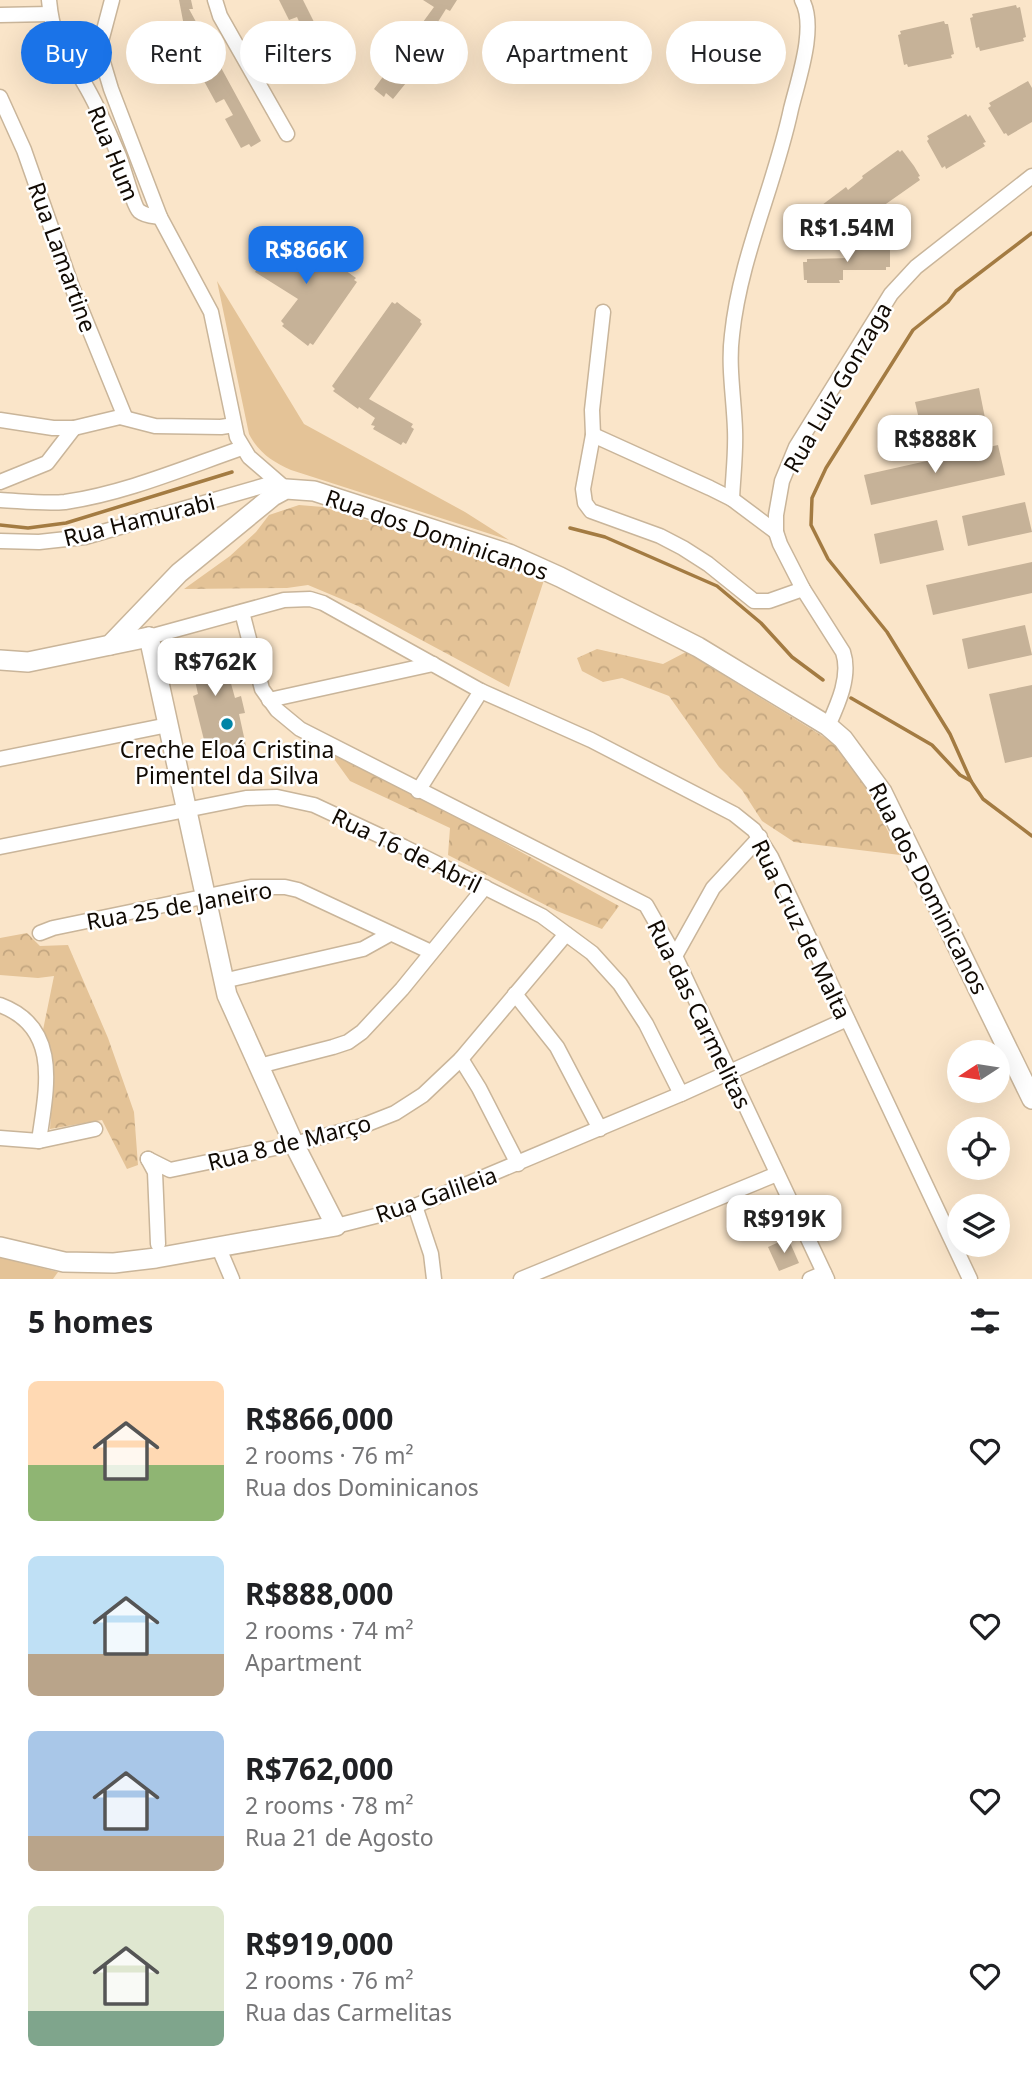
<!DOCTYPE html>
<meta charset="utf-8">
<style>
:root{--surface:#fff;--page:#f6f6f6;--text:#202124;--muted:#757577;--accent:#1a73e8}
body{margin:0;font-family:"Noto Sans",sans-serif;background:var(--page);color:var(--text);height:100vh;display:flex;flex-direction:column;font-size:26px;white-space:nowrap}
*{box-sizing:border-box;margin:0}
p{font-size:23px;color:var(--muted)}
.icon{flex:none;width:38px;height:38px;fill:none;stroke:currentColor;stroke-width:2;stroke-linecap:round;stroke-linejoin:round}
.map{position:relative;height:1279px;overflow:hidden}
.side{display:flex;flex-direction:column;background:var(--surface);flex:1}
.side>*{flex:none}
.hud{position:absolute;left:21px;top:21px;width:990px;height:63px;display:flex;gap:14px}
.needle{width:46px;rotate:258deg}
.buttons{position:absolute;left:947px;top:1040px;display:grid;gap:14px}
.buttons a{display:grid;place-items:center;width:63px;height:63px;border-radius:50%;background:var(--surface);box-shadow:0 7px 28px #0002;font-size:35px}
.price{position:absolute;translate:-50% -60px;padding:0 16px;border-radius:14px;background:#fff;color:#222;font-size:23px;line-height:46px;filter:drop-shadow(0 2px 4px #0008)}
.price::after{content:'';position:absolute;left:50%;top:42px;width:21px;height:16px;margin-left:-10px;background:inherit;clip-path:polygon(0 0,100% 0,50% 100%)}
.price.on{background:var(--accent);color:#fff}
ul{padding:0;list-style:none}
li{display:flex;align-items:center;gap:21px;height:175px;padding:0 28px}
li span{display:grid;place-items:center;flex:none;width:196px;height:140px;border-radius:10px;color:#555}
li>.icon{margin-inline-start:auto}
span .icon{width:84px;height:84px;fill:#fffc;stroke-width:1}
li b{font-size:30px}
h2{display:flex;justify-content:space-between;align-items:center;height:84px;padding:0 28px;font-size:30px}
.chip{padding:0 24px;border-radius:32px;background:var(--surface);box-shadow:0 7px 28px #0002;font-size:24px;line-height:63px}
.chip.on{background:var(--accent);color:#fff}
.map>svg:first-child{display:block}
.green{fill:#e4c397}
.forest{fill:url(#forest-crowns)}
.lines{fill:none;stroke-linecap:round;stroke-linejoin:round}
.stream{stroke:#a37b42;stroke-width:3.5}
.building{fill:#c6b298}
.street-casing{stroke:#c9b59a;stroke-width:17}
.secondary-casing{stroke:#c9b59a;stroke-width:22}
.street{stroke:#fff;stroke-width:14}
.secondary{stroke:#fff;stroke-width:19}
.poi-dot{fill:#0085a7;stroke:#fff;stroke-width:2.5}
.labels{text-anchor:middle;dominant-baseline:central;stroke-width:5;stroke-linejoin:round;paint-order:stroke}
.street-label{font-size:23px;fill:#110a03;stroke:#fff}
.poi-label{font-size:23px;fill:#110a03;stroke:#fff}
</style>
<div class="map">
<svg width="1032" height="1279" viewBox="0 0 1032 1279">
<defs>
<pattern id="forest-crowns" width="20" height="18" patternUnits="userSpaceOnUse" patternTransform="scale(1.75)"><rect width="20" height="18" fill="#e4c397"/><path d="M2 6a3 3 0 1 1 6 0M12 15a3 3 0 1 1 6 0" fill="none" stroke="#c3a680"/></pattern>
</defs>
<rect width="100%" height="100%" fill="#fae5c9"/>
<g class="green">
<path d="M217,281L304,424L465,512L509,540L291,470C273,462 258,452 249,434Z"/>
<polygon points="0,1257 58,1272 53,1279 0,1279"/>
</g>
<g class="forest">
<polygon points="299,505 323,507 450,546 544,580 509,687 358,606 308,585 287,588 184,589 230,556 256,532 269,515"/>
<polygon points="597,649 663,664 686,652 837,745 859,774 900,855 794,842 762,821 742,790 719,767 669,696 622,678 603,682 582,671 577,658"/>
<polygon points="329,752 445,810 619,906 602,929 557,911 448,855 450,828 350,781"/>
<polygon points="27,933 40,946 68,945 108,1038 134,1112 138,1165 127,1169 102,1120 50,1129 54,1069 43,1030 54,976 38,978 0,975 0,938"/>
</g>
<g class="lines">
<g class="stream">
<polyline points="1032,233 956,291 948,302 913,330 826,468 812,498 811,525 828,559 887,632 950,734 971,781 983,799 1032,836"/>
<polyline points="0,525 28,528 66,523 232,472"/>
<polyline points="570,528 605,537 717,586 761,623 792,657 823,680"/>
<polyline points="851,698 932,745 960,775 971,781"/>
</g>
</g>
<g class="building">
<polygon points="179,0 191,0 193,9 189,9 261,141 251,147 249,144 241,148 225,119 233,115 224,99 216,103 176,30 184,26"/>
<polygon points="279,0 303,0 333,60 322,65 320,62 312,66 298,36 304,33 297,17 289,20"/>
<polygon points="423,0 457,0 450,11 446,9 436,25 443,31 424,57 418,53 406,68 414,73 393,99 386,93 384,97 374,89 434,7"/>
<polygon points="1016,5 1017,8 1020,7 1026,37 1023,38 1024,41 980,51 979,47 976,48 970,18 973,17 972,14"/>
<polygon points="944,21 945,24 948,24 954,54 951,55 952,58 908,67 907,64 904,65 898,35 901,34 900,31"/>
<polygon points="1028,81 1032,88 1032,122 1008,136 1006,133 1004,134 988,108 991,106 989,103"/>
<polygon points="966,114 968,117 970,115 986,142 983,143 985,146 946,169 945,166 942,168 927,141 929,139 927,136"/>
<polygon points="898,150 900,152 902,150 914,166 920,176 918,177 920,180 883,206 881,204 866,215 868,218 829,246 809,218 812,216 810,214 846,187 848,190 863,178 862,176"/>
<polygon points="285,230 325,263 331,260 356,278 354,280 357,282 313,345 310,343 308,346 282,326 284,324 281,321 298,299 255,272 257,269 255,267 281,231 284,233"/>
<polygon points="850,246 886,246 886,249 890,249 890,267 886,267 886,270 843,270 843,280 839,280 840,283 807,283 807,280 804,280 803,262 807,262 807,259 850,258"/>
<polygon points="392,302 395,304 397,302 406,309 421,320 420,322 422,324 369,399 413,424 411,427 414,429 406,444 403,442 401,445 373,429 375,426 371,425 375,418 359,407 358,409 333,391 335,389 332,386"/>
<polygon points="979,388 985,418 922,432 915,402"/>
<polygon points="998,445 1005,475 871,505 864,475"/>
<polygon points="1025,502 1032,532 968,546 962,516"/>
<polygon points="937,520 944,550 880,564 874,534"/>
<polygon points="1032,562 1032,593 933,615 926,585"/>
<polygon points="1025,625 1032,655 968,669 962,639"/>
<polygon points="224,641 230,668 227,669 235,698 241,696 245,713 239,714 246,746 213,754 212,750 207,752 193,696 198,694 194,676 188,677 182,650"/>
<polygon points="1032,685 1032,757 1005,763 989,694"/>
<polygon points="788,1238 799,1263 779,1271 768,1247"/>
</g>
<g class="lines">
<g class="street-casing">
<g id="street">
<path d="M49,0C53,43 64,48 84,83C98,106 108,131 119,156C123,166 134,207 139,211C145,216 153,216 160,217"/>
<polyline points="112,0 99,49 111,89 160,217 211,312 237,437 249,457 286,489"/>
<polyline points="215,0 220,16 287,134"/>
<polyline points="0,15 50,14"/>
<polyline points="0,97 24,150 72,287 125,417"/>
<polyline points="603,312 592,410 593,435 583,489 585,503 591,511 660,536 683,548 708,564 754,601 769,601 803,589"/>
<polyline points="0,420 53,428 74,428 120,417 155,426 221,427 234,425"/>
<polyline points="593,435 710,488 732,499 776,532"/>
<polyline points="0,482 47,463 74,428"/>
<path d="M732,499C733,476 736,453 735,430C734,398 728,366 732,335C740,257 775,185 791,109C798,80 817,27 802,0"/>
<path d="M0,500C21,501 44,504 65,502C126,493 184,468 242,448"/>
<polyline points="0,541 39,542 85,537 277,482"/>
<polyline points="242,612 262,689 277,710 300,729 646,905 675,956 827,1279"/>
<polyline points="149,637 284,600 310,599 323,603 481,691 591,740 734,814 754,830 771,857 970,1279"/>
<polyline points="269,700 433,664"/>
<path d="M828,726C838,704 851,676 843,652L803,589L780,544L776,532V515L782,481L796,447L891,294L916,267L1032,176"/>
<polyline points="0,759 168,725"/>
<polyline points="418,791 481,691"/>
<polyline points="0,847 246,798 277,797 314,805 404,847 542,916 592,953 620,984 646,1024 681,1094"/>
<polyline points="40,933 53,928 251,887 285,887 298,890 431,952"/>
<polyline points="675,956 713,888 760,837"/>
<polyline points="223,981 363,949 390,934"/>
<polyline points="515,994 557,1047 600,1129"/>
<path d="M0,1005C62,1028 46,1090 39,1141"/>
<polyline points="461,1059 479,1088 518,1164"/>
<polyline points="259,1066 333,1047 348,1042 362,1032 402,989 485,887"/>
<polyline points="0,1138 39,1141 95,1129"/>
<polyline points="148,1159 170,1170 294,1144 362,1126 395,1113 423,1095 461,1059 566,934"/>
<polyline points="148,1159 155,1172 158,1244"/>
<polyline points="415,1206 431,1254 434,1279"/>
<polyline points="336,1226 415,1206 681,1094 847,1019"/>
<polyline points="218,1246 232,1279"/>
<polyline points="521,1279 777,1174"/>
<polyline points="810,1279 824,1273"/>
</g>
</g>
<g class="secondary-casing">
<g id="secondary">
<polyline points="110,645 179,573 273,496 286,489 314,491 509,554 560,577 698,647 828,726 843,739 882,792 1032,1099"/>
<polyline points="0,660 28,662 149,637"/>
<polyline points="0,1247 64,1262 114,1263 156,1258 336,1226 294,1144 227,995 149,637"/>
</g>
</g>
<use href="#street" class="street"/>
<use href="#secondary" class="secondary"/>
</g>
<circle class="poi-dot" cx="227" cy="724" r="7"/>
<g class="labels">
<g class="street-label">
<text transform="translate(114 153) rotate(68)">Rua Hum</text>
<text transform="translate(63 257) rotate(70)">Rua Lamartine</text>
<text transform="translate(837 387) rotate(-60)">Rua Luiz Gonzaga</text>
<text transform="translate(139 519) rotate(-14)">Rua Hamurabi</text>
<text transform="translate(437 534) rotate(19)">Rua dos Dominicanos</text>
<text transform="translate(407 850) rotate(26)">Rua 16 de Abril</text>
<text transform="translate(929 888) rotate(63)">Rua dos Dominicanos</text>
<text transform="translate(179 905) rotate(-10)">Rua 25 de Janeiro</text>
<text transform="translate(802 929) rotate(64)">Rua Cruz de Malta</text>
<text transform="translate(700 1014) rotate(64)">Rua das Carmelitas</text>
<text transform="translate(289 1142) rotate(-14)">Rua 8 de Março</text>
<text transform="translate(436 1194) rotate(-19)">Rua Galileia</text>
</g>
<g class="poi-label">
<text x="227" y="749">Creche Eloá Cristina<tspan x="227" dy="26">Pimentel da Silva</tspan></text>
</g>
</g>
</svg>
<div class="buttons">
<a><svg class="needle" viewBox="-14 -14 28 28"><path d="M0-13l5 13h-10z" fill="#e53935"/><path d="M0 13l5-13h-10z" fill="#757577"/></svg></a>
<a><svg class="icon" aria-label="locate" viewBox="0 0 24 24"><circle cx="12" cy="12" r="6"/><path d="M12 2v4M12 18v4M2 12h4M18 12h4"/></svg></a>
<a><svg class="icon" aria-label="layers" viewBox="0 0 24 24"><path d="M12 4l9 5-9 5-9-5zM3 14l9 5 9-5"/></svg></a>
</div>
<b class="price" style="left:847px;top:264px">R$1.54M</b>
<b class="price on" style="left:306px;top:286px">R$866K</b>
<b class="price" style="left:935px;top:475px">R$888K</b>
<b class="price" style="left:215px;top:698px">R$762K</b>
<b class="price" style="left:784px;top:1255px">R$919K</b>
<div class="hud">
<a class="chip on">Buy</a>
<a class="chip">Rent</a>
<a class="chip">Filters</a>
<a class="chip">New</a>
<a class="chip">Apartment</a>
<a class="chip">House</a>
</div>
</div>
<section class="side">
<h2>5 homes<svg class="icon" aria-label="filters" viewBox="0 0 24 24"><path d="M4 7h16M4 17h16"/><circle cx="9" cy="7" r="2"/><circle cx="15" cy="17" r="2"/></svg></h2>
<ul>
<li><span style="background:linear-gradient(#ffd9b3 60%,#8fb573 0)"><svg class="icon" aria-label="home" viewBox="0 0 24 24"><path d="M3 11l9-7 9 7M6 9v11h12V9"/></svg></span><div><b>R$866,000</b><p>2 rooms · 76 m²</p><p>Rua dos Dominicanos</p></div><svg class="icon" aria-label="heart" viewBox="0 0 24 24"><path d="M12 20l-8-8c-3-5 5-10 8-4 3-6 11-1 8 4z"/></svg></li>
<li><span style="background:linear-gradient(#bfe0f5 70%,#b9a48a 0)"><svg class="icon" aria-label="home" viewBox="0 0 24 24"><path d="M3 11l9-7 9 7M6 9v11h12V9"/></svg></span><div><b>R$888,000</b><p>2 rooms · 74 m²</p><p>Apartment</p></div><svg class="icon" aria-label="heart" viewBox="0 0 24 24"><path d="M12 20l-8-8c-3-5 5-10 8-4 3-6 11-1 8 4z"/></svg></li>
<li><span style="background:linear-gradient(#a9c7e8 75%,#b9a48a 0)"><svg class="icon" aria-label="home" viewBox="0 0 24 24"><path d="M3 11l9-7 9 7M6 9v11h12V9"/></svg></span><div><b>R$762,000</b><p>2 rooms · 78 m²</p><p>Rua 21 de Agosto</p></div><svg class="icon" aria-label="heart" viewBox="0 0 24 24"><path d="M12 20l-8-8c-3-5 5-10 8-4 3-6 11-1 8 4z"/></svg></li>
<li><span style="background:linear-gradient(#dfe7d0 75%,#7fa58c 0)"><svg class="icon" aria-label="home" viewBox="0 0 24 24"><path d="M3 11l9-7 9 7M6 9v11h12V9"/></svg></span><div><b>R$919,000</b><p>2 rooms · 76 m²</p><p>Rua das Carmelitas</p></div><svg class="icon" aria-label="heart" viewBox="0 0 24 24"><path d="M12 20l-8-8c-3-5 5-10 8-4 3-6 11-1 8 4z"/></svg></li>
</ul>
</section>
